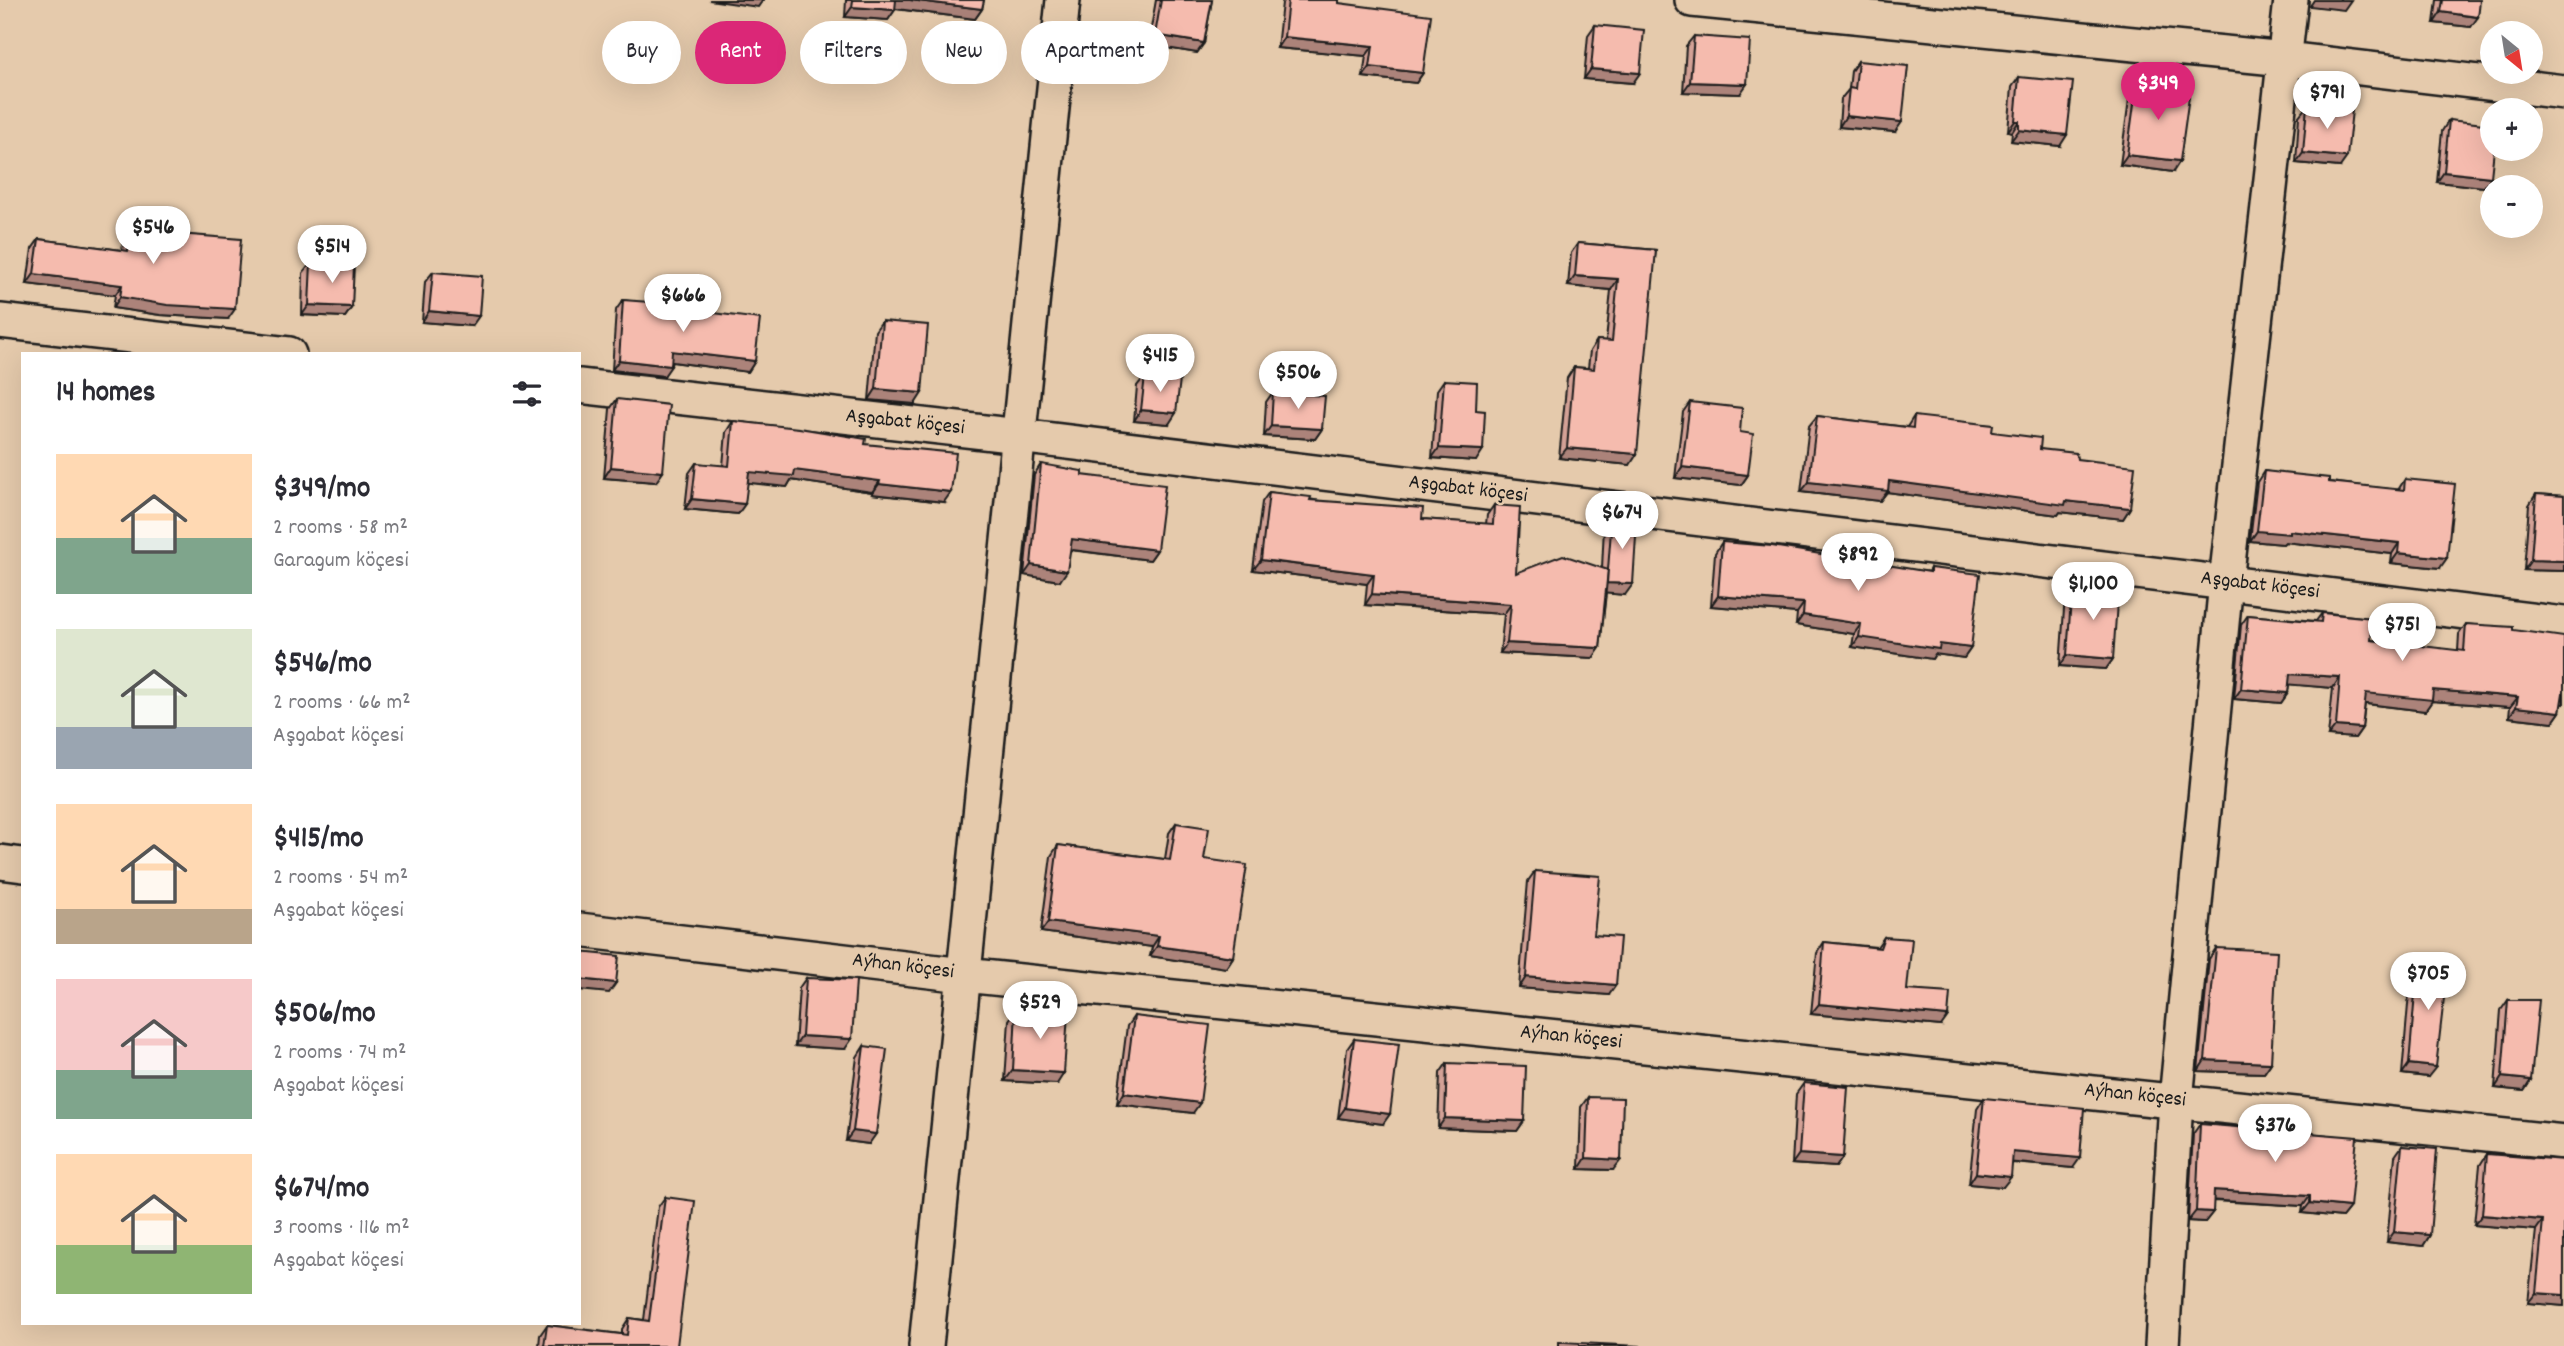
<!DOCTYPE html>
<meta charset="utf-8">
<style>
:root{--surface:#fff;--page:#f7f7f7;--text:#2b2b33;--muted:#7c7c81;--accent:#db2777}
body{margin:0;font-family:Dekko,sans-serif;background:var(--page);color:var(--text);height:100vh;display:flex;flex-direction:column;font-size:26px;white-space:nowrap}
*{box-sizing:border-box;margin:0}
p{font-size:23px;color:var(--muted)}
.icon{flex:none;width:38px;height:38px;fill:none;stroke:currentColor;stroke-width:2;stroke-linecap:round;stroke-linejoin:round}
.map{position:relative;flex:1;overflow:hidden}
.details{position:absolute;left:21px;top:352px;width:560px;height:973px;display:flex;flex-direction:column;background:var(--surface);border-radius:0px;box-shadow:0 7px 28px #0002}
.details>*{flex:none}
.banner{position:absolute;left:602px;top:21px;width:665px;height:63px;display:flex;gap:14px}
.needle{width:46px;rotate:150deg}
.fabs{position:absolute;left:2480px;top:21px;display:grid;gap:14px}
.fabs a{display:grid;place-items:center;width:63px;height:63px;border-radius:50%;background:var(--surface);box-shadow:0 7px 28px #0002;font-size:35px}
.price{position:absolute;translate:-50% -60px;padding:0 16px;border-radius:24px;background:#fff;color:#222;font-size:23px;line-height:46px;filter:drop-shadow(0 2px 4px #0008)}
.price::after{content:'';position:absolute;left:50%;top:42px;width:21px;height:16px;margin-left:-10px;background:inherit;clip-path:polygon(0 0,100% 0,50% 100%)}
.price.selected{background:var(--accent);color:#fff}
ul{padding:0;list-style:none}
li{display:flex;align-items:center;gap:21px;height:175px;padding:0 35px}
li span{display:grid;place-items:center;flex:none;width:196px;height:140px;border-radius:0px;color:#555}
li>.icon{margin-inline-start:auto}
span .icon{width:84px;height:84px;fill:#fffc;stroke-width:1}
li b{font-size:30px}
h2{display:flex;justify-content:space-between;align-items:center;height:84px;padding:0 35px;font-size:30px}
.tag{padding:0 24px;border-radius:32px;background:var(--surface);box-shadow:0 7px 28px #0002;font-size:24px;line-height:63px}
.tag.selected{background:var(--accent);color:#fff}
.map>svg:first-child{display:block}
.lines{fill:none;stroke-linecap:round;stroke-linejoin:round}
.minor-casing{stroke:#1c1c1c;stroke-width:38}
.minor{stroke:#e5caac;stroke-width:33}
.wall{fill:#d3a196;stroke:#1c1c1c;stroke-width:2}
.shaded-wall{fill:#ac837a;stroke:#1c1c1c;stroke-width:2}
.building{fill:#f5bbae;stroke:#1c1c1c;stroke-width:2}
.labels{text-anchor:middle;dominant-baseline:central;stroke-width:5;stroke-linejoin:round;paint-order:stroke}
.street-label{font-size:21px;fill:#1c1c1c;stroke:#e5caac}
</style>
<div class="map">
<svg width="2564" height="1346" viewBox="0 0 2564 1346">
<rect width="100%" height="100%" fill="#e5caac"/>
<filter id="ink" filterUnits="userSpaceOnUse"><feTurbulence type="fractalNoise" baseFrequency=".0143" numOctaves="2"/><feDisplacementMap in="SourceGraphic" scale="14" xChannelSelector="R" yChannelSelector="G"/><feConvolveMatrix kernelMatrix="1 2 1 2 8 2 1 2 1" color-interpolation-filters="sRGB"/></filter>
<g filter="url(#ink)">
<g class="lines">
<g class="minor-casing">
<g id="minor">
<polyline points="1692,0 2285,59 2564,92"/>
<polyline points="0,321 289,354"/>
<polyline points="579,386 1019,436 2564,624"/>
<polyline points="0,862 23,865"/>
<polyline points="579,930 964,975 2564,1142"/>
<polyline points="926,1346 1063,0"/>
<polyline points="2162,1346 2176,1100 2226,582 2291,0"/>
</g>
</g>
<use href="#minor" class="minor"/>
</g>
<g class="wall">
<polygon points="846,0 984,0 982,9 975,19 895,9 888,20 845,17"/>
<polygon points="1156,0 1212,0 1204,43 1197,53 1148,45"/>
<polygon points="1284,0 1339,0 1339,3 1423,73 1416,83 1363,77 1366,56 1277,48 1282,3"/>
<polygon points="2437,0 2480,0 2471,27 2434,23"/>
<polygon points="1595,25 1633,83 1584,79 1588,35"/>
<polygon points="1694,36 1740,94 1683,92 1686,46"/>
<polygon points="1858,61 1895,132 1839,127 1841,99 1849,89 1851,71"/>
<polygon points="2019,77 2060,146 2011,141 2012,132 2008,131 2012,87"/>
<polygon points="2137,82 2173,172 2120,165 2130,92"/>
<polygon points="2307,106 2340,167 2296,163 2299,116"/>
<polygon points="2449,120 2484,187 2437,182 2442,131"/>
<polygon points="133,217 179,234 228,319 160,315 113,308 115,295 27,284 32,249 39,239 122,250 126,227"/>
<polygon points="1578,243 1656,250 1630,465 1559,458 1567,378 1574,367 1588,368 1590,351 1597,340 1606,341 1611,290 1568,286 1571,253"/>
<polygon points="311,263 352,307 345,317 302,315 303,273"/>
<polygon points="433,272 472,326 422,322 425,282"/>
<polygon points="623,300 676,308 755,361 748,372 672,362 664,376 612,370 616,310"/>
<polygon points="882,321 915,404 869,400 875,331"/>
<polygon points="1145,376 1169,424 1134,421 1137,386"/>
<polygon points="1444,380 1476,410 1476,461 1432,458 1437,390"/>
<polygon points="1273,392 1322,429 1315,439 1264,436 1266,402"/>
<polygon points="617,399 656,482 604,478 610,409"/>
<polygon points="1690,402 1740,432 1748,475 1741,485 1675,478 1683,412"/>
<polygon points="1817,416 1907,427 1914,416 1992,432 2040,449 2077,459 2130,508 2123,519 2060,512 2058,515 1887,492 1880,501 1801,492 1809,426"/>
<polygon points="733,421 865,444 944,502 872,494 872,492 791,480 787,487 748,482 738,514 685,509 689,473 696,463 723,466 726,432"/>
<polygon points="1041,464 1082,475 1157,550 1150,560 1070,550 1060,581 1024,575 1034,475"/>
<polygon points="2264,471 2329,482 2398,490 2405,479 2440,568 2391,563 2392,554 2285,542 2283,544 2250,541 2257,482"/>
<polygon points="1269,492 1422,519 1486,524 1487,515 1494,505 1516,573 1602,568 1604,527 1612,517 1625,595 1606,593 1600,648 1593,658 1500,653 1504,614 1365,605 1367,584 1253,570 1262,502"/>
<polygon points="2536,494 2564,496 2564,571 2524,570 2529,505"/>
<polygon points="1722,542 1928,572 1930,568 1971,648 1964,658 1935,654 1932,659 1852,647 1854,634 1796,625 1797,613 1711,606 1715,553"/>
<polygon points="2072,585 2113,659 2106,669 2060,666 2065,595"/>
<polygon points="2322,613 2371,640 2458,651 2459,634 2466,624 2513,630 2561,703 2560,712 2553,722 2509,717 2510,707 2432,701 2425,711 2365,704 2362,728 2355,738 2328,736 2333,688 2289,684 2288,693 2281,703 2234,699 2241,625 2248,615 2316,621"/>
<polygon points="1176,823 1204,859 1233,957 1226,968 1150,956 1152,947 1041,932 1051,856 1058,845 1165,859 1169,833"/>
<polygon points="1535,871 1594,935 1609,995 1519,988 1528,881"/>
<polygon points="1884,937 1907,990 1941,1026 1811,1014 1817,953 1824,942 1877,947"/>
<polygon points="2216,948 2271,1063 2264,1073 2198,1071 2209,959"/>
<polygon points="2418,959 2428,1077 2402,1074 2411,970"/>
<polygon points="806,978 845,1049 795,1046 799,988"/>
<polygon points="2508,1000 2531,1080 2524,1091 2495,1088 2501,1010"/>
<polygon points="1016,1010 1057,1084 1005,1081 1009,1020"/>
<polygon points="1134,1016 1193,1113 1117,1104 1127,1026"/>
<polygon points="1354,1039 1383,1124 1338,1118 1347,1049"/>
<polygon points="864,1046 869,1144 846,1141 857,1057"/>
<polygon points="1447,1063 1524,1121 1517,1131 1438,1128 1440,1073"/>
<polygon points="1804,1083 1843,1157 1836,1167 1792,1164 1796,1094"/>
<polygon points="1588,1097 1613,1170 1579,1169 1581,1107"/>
<polygon points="1984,1098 2073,1168 2012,1163 2003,1187 1969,1184 1977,1109"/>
<polygon points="2200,1124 2350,1207 2342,1217 2302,1213 2303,1206 2213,1201 2213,1212 2205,1222 2188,1221 2193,1134"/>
<polygon points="2402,1146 2430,1235 2423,1246 2387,1242 2395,1156"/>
<polygon points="2487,1154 2564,1160 2564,1306 2528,1303 2536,1230 2474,1225 2480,1165"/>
<polygon points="665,1197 677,1346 539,1346 540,1335 547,1325 622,1334 622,1329 629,1318 644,1320 658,1207"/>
</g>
<g class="shaded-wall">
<polygon points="709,0 763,0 758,7"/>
<polygon points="895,0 910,0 982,9 975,19 889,8"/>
<polygon points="2314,0 2351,0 2344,10 2310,6"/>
<polygon points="852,7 895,10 888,20 845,17"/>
<polygon points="2441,12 2478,17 2471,27 2434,23"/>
<polygon points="1155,35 1204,43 1197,53 1148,45"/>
<polygon points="1284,37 1373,46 1366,56 1277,48"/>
<polygon points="1370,67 1423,73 1416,83 1363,77"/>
<polygon points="1591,69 1640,73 1633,83 1584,79"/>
<polygon points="1690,82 1747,84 1740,94 1683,92"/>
<polygon points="1846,116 1902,122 1895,132 1839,127"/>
<polygon points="2015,121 2019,121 2012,132 2008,131"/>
<polygon points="2019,130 2067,135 2060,146 2011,141"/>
<polygon points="2303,153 2347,157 2340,167 2296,163"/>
<polygon points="2127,155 2180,161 2173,172 2120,165"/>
<polygon points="2444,172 2491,177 2484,187 2437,182"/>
<polygon points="34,274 122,285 115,295 27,284"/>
<polygon points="1575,276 1618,279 1611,290 1568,286"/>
<polygon points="120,297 235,309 228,319 160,315 113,308"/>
<polygon points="309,305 352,307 345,317 302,315"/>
<polygon points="429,311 479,316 472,326 422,322"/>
<polygon points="672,351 755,361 748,372 665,361"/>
<polygon points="619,360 671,366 664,376 612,370"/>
<polygon points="876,389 922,393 915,404 869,400"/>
<polygon points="1141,410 1176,413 1169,424 1134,421"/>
<polygon points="1271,426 1322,429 1315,439 1264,436"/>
<polygon points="1439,448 1483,450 1476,461 1432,458"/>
<polygon points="1567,448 1637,454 1630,465 1559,458"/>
<polygon points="611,467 663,472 656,482 604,478"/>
<polygon points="1682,467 1748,475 1741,485 1675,478"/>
<polygon points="795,470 880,481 872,492 791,480 787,487 741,482 749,472"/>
<polygon points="1889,481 2066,501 2130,508 2123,519 2060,512 2058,515 1887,492 1880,501 1801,492 1809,482"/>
<polygon points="879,484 951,492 944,502 872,494"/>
<polygon points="692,499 745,504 738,514 685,509"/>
<polygon points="2257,531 2290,531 2399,543 2392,554 2285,542 2283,544 2250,541"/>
<polygon points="1072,539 1157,550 1150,560 1065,549"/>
<polygon points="2398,553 2447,558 2440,568 2391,563"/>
<polygon points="1261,560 1374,574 1367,584 1253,570"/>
<polygon points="2531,560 2564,561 2564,571 2524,570"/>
<polygon points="1031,565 1067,571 1060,581 1024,575"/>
<polygon points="1607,583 1633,584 1625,595 1600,593"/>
<polygon points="1372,594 1511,604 1504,614 1365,605"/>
<polygon points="1718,596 1804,603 1797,613 1711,606"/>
<polygon points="1803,615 1861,624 1854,634 1796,625"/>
<polygon points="1859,637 1940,644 1971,648 1964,658 1935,654 1932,659 1852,647"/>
<polygon points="1507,643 1600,648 1593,658 1500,653"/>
<polygon points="2067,655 2113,659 2106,669 2060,666"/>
<polygon points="2290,674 2340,677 2333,688 2283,684"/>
<polygon points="2241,689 2288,693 2281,703 2234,699"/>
<polygon points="2433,690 2518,697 2510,707 2432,701 2425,711 2359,703 2366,693"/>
<polygon points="2563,693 2564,693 2564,704 2556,703"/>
<polygon points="2516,707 2560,712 2553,722 2509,717"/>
<polygon points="2336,726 2362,728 2355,738 2328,736"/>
<polygon points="1048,922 1159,936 1152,947 1041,932"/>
<polygon points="1157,946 1233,957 1226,968 1150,956"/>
<polygon points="1526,977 1616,985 1609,995 1519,988"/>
<polygon points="579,979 616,983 609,993 579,990"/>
<polygon points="1819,1004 1948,1016 1941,1026 1811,1014"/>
<polygon points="802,1036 852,1039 845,1049 795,1046"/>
<polygon points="2205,1060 2271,1063 2264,1073 2198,1071"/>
<polygon points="2409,1064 2436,1067 2428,1077 2402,1074"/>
<polygon points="1013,1070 1064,1073 1057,1084 1005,1081"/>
<polygon points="2502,1077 2531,1080 2524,1091 2495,1088"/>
<polygon points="1124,1093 1200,1103 1193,1113 1117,1104"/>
<polygon points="1345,1108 1390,1114 1383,1124 1338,1118"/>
<polygon points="1445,1118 1524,1121 1517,1131 1438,1128"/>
<polygon points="853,1131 876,1134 869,1144 846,1141"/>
<polygon points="2013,1152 2080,1158 2073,1168 2006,1162"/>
<polygon points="1799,1154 1843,1157 1836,1167 1792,1164"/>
<polygon points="1586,1158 1621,1160 1613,1170 1579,1169"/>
<polygon points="1976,1173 2011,1177 2003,1187 1969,1184"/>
<polygon points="2214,1190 2310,1196 2303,1206 2207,1200"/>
<polygon points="2310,1203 2350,1207 2342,1217 2302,1213"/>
<polygon points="2196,1211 2213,1212 2205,1222 2188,1221"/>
<polygon points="2482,1215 2543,1220 2536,1230 2474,1225"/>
<polygon points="2394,1232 2430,1235 2423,1246 2387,1242"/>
<polygon points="2536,1293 2564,1295 2564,1306 2528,1303"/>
</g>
<g class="building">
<polygon points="853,0 896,0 895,10 852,7"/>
<polygon points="910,0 984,0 982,9"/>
<polygon points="1161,0 1212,0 1204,43 1155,35"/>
<polygon points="1288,0 1339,0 1339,3 1431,15 1423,73 1370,67 1373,46 1284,37"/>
<polygon points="2443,0 2480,0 2478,17 2441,12"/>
<polygon points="1595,25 1644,30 1640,73 1591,69"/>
<polygon points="1694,36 1750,40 1747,84 1690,82"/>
<polygon points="1858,61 1908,66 1902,122 1846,116 1849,88 1855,89"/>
<polygon points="2019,77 2073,82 2067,135 2019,130 2019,121 2015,121"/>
<polygon points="2137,82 2190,89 2180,161 2127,155"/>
<polygon points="2307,106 2352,110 2347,157 2303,153"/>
<polygon points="2449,120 2492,125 2492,149 2494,149 2491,177 2444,172"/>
<polygon points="133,217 181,225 179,234 241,239 235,309 167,305 120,297 122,285 34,274 39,239 128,251"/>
<polygon points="1578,243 1656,250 1637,454 1567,448 1574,367 1594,369 1597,340 1612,341 1618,279 1575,276"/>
<polygon points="311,263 354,265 352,307 309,305"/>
<polygon points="433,272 482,276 479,316 429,311"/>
<polygon points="623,300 676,304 676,308 760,319 755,361 672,351 671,366 619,360"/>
<polygon points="882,321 928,325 922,393 876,389"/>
<polygon points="1145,376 1180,379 1176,413 1141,410"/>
<polygon points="1444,380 1477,382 1476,410 1485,411 1483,450 1439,448"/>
<polygon points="1273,392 1325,396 1322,429 1271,426"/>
<polygon points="617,399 669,405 663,472 611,467"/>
<polygon points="1690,402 1742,408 1740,432 1753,434 1748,475 1682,467"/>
<polygon points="1817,416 1913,428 1914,416 1993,425 1992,432 2041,438 2040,449 2076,453 2077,459 2135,466 2130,508 2066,501 2065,505 1889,481 1888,491 1809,482"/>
<polygon points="733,421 799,428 866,439 865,444 956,453 951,492 879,484 880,481 795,470 794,476 749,472 745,504 692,499 696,463 729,466"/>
<polygon points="1041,464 1082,471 1082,475 1165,485 1157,550 1072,539 1067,571 1031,565"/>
<polygon points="2264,471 2329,478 2329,482 2404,490 2405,479 2455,484 2447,558 2398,553 2399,543 2290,531 2290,534 2257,531"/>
<polygon points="1269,492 1311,497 1310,500 1423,508 1422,519 1493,524 1494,505 1520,507 1516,573 1563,555 1608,570 1600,648 1507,643 1511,604 1372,594 1374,574 1261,560"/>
<polygon points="2536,494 2564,496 2564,561 2531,560"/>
<polygon points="1612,517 1637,520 1633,584 1607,583"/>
<polygon points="1722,542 1772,546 1930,572 1930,568 1980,574 1971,648 1940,644 1939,649 1859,637 1861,624 1803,615 1804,603 1718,596"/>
<polygon points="2072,585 2118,588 2113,659 2067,655"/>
<polygon points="2322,613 2373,618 2371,640 2464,651 2466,624 2513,627 2513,630 2564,637 2564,693 2563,693 2560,712 2516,707 2518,697 2433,690 2432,700 2366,693 2362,728 2336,726 2340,677 2290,674 2288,693 2241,689 2248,615 2321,622"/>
<polygon points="1176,823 1209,828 1204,859 1247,865 1233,957 1157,946 1159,936 1048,922 1058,845 1170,860"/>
<polygon points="1535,871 1600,876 1594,935 1620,937 1616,985 1526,977"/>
<polygon points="1884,937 1912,939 1907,990 1950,993 1948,1016 1819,1004 1824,942 1880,948"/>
<polygon points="2216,948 2277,951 2271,1063 2205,1060"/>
<polygon points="579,952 619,956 616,983 579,979"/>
<polygon points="2418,959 2448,963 2436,1067 2409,1064"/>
<polygon points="806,978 856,980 852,1039 802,1036"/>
<polygon points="2508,1000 2539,1000 2531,1080 2502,1077"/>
<polygon points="1016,1010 1068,1013 1064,1073 1013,1070"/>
<polygon points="1134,1016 1210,1025 1200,1103 1124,1093"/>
<polygon points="1354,1039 1399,1044 1390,1114 1345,1108"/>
<polygon points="864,1046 887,1049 876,1134 853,1131"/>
<polygon points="1447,1063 1526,1066 1524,1121 1445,1118"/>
<polygon points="1804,1083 1848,1087 1843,1157 1799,1154"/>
<polygon points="1588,1097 1623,1098 1621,1160 1586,1158"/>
<polygon points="1984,1098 2084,1108 2080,1158 2013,1152 2011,1177 1976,1173"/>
<polygon points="2200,1124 2357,1137 2350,1207 2310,1203 2310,1196 2214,1190 2213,1212 2196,1211"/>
<polygon points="2402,1146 2437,1149 2430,1235 2394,1232"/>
<polygon points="2487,1154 2564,1160 2564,1295 2536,1293 2543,1220 2482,1215"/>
<polygon points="665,1197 695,1201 677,1346 544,1346 547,1325 627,1335 629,1318 649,1321"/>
<polygon points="1559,1342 1641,1346 1559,1346"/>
</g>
</g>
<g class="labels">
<g class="street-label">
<text transform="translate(905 423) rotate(6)">Aşgabat köçesi</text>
<text transform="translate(1468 490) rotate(7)">Aşgabat köçesi</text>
<text transform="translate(2260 586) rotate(7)">Aşgabat köçesi</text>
<text transform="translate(903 967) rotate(7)">Aýhan köçesi</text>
<text transform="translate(1571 1038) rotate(6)">Aýhan köçesi</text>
<text transform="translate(2135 1096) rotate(6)">Aýhan köçesi</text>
</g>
</g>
</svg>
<div class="fabs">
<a><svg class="needle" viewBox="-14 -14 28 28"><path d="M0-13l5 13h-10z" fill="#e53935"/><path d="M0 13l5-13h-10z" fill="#7c7c81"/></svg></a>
<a>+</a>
<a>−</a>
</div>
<b class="price selected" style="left:2158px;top:122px">$349</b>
<b class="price" style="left:2327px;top:131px">$791</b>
<b class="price" style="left:153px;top:266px">$546</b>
<b class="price" style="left:332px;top:285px">$514</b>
<b class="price" style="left:683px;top:334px">$666</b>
<b class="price" style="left:1160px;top:394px">$415</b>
<b class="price" style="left:1298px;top:411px">$506</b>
<b class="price" style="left:1622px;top:551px">$674</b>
<b class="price" style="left:1858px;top:593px">$892</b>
<b class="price" style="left:2093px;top:622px">$1,100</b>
<b class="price" style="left:2402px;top:663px">$751</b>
<b class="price" style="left:2428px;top:1012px">$705</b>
<b class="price" style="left:1040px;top:1041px">$529</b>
<b class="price" style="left:2275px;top:1164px">$376</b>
<div class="banner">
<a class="tag">Buy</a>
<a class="tag selected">Rent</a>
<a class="tag">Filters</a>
<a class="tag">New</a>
<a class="tag">Apartment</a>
</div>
<section class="details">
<h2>14 homes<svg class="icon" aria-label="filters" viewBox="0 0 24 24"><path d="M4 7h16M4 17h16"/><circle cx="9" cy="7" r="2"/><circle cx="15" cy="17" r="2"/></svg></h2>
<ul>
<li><span style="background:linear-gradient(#ffd9b3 60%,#7fa58c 0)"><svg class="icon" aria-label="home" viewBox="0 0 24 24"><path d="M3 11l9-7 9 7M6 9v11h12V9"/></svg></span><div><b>$349/mo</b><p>2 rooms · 58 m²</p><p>Garagum köçesi</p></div></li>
<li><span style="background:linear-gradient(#dfe7d0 70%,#9aa5b1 0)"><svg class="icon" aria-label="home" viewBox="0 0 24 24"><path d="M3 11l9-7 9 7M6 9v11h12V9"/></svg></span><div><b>$546/mo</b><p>2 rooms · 66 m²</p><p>Aşgabat köçesi</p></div></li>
<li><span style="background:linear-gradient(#ffd9b3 75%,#b9a48a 0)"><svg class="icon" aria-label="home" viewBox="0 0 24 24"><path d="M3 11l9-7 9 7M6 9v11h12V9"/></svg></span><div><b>$415/mo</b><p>2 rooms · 54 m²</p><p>Aşgabat köçesi</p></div></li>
<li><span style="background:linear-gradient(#f6c9c9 65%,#7fa58c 0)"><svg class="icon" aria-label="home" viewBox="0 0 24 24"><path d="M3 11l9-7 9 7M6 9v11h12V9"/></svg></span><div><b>$506/mo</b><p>2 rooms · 74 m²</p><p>Aşgabat köçesi</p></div></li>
<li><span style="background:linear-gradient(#ffd9b3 65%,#8fb573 0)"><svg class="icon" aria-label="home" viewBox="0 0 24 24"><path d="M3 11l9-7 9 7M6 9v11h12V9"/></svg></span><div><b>$674/mo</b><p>3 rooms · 116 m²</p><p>Aşgabat köçesi</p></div></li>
</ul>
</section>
</div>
